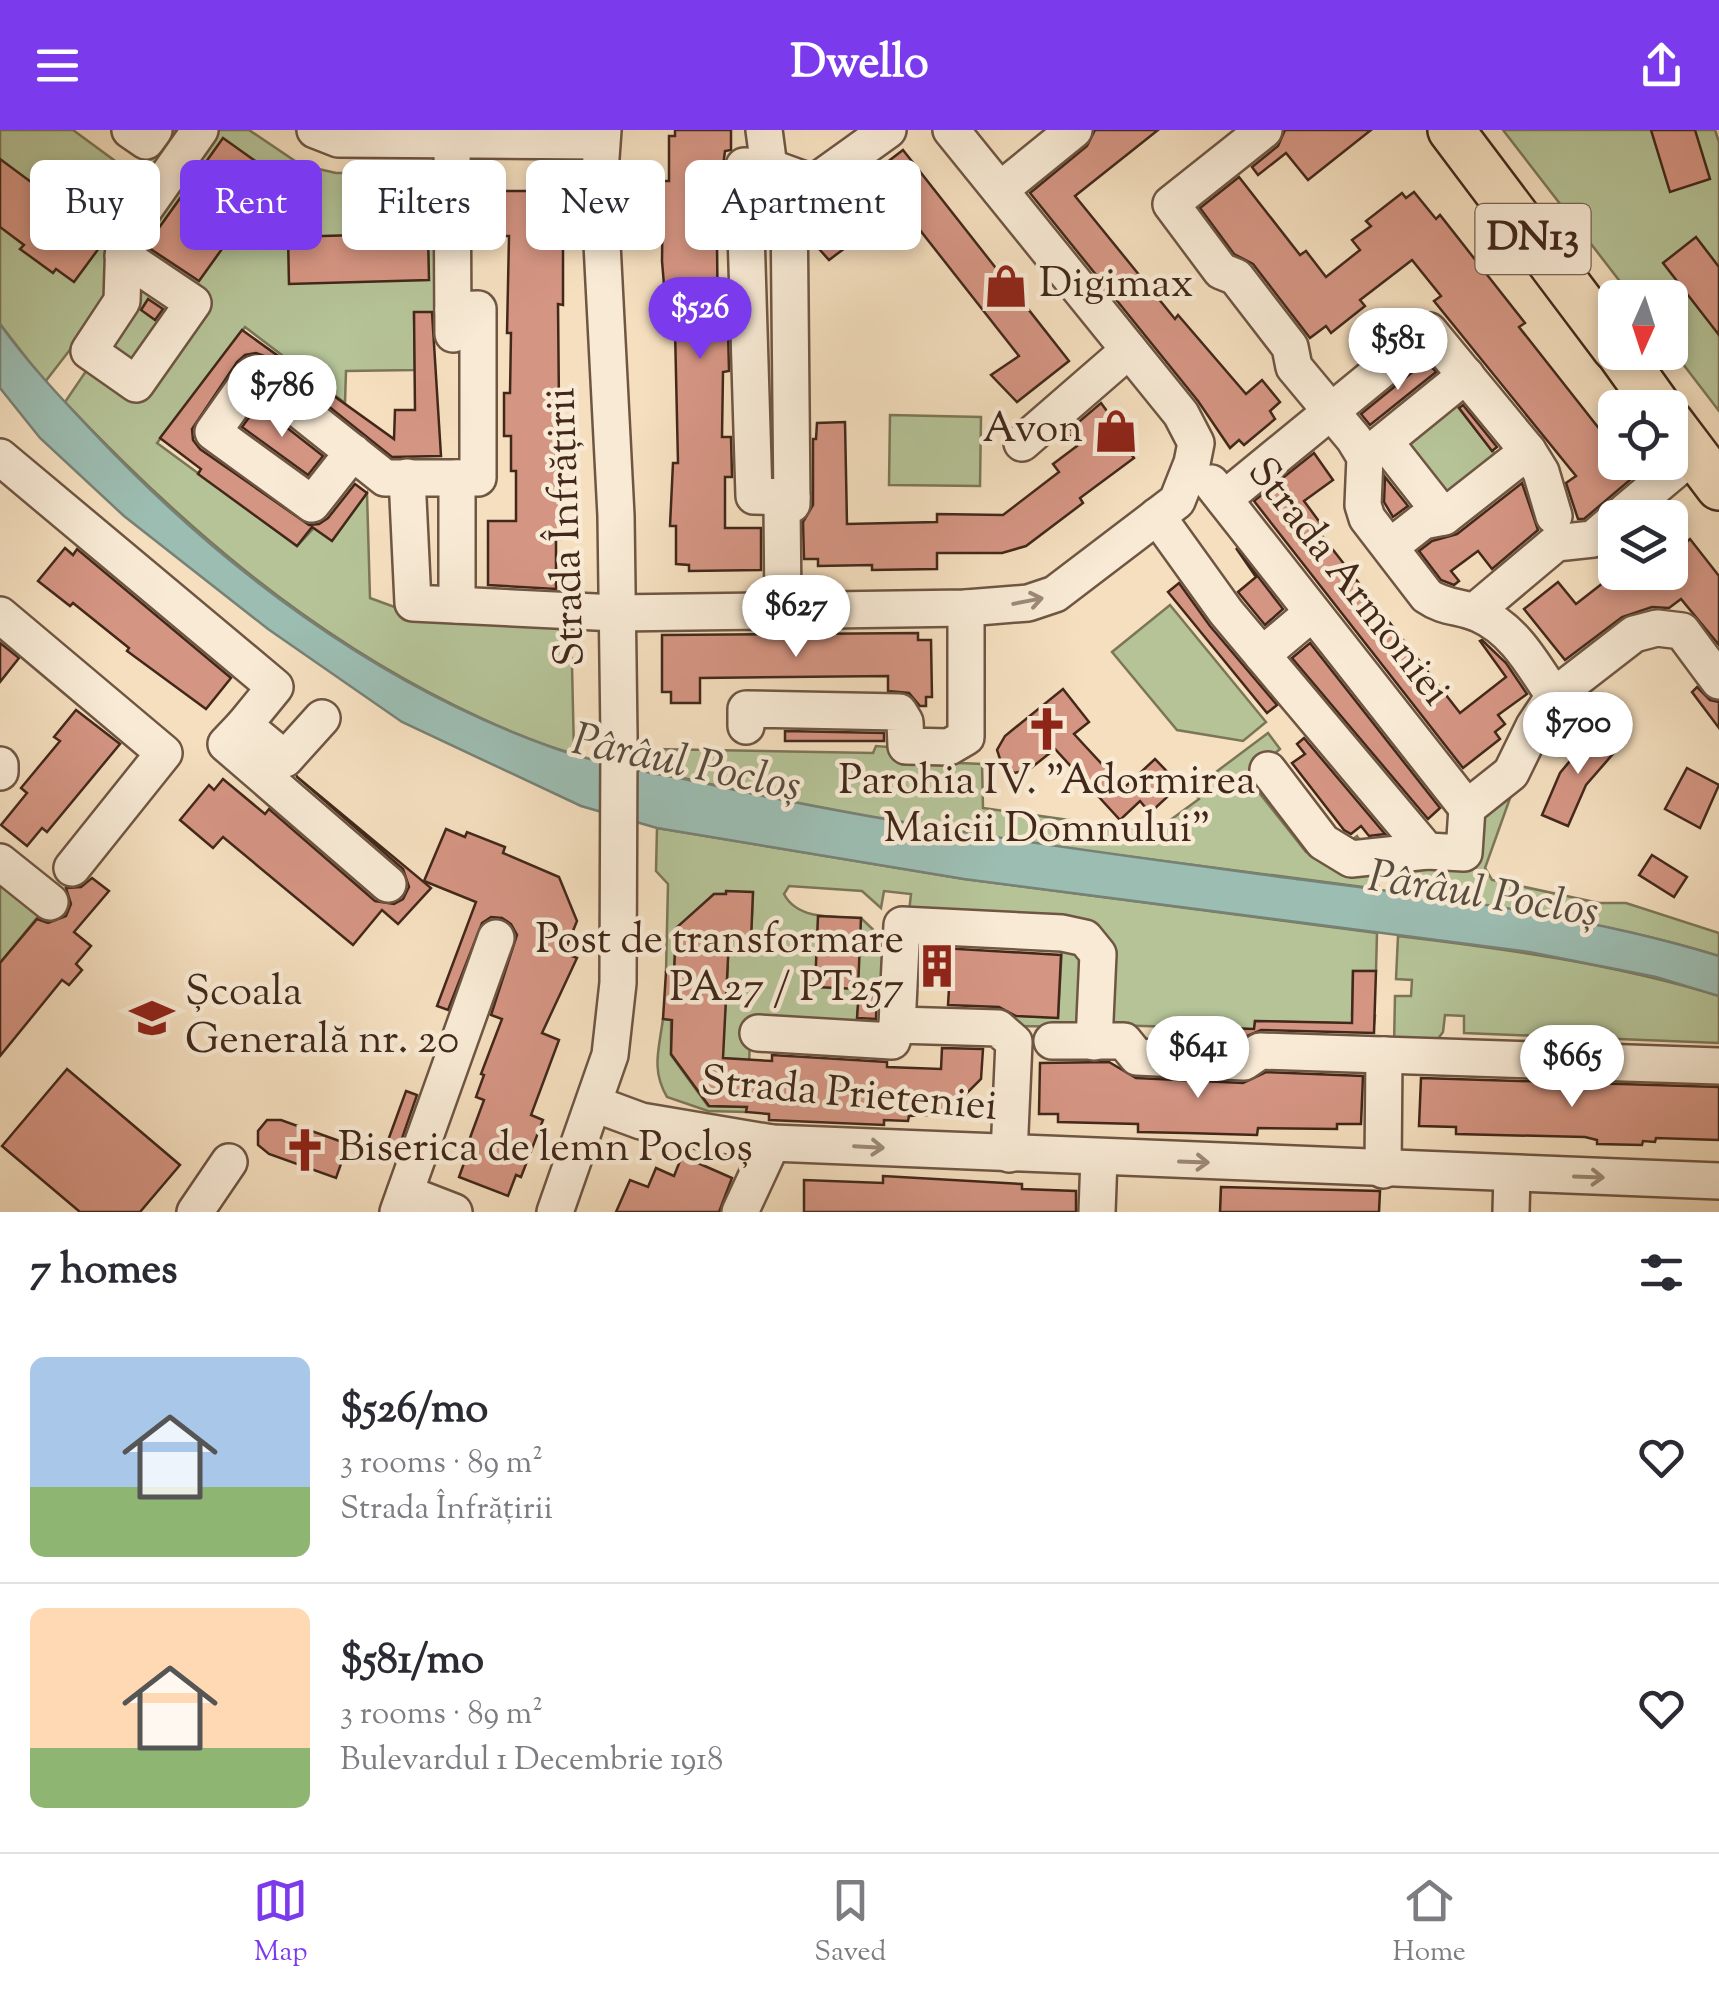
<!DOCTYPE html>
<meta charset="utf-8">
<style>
:root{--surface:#fff;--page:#f7f7f7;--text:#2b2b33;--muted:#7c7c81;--line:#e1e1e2;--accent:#7c3aed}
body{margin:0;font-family:"Sorts Mill Goudy",serif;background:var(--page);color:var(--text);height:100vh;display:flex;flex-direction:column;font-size:38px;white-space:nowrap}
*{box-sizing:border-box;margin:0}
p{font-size:32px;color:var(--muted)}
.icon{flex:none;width:55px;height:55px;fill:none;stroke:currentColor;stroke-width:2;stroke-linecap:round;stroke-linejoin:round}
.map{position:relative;height:1082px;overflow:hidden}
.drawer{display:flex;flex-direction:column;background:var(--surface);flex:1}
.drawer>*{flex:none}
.banner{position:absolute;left:30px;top:30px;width:1000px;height:90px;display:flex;gap:20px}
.needle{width:65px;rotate:183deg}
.buttons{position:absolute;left:1598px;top:150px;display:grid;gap:20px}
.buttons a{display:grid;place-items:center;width:90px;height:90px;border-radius:15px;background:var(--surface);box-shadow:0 5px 15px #0003;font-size:50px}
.price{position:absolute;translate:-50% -85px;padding:0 22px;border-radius:35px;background:#fff;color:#222;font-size:32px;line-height:65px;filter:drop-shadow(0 2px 5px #0008)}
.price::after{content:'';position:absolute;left:50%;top:60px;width:30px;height:22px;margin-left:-15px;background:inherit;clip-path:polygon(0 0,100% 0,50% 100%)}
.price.on{background:var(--accent);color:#fff}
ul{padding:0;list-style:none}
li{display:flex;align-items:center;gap:30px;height:250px;padding:0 30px}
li+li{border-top:2px solid var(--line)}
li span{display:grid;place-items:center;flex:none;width:280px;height:200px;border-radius:15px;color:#555}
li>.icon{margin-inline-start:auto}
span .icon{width:120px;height:120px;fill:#fffc;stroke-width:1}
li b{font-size:42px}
h2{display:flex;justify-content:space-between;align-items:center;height:120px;padding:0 30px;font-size:42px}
.tag{padding:0 35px;border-radius:15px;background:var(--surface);box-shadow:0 5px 15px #0003;font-size:35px;line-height:90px}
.tag.on{background:var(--accent);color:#fff}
header{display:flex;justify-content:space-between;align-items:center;height:130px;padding:0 30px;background:var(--accent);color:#fff;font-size:45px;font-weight:700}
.tabs{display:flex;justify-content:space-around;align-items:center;height:140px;border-top:2px solid var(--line);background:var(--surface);font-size:28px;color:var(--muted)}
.tabs a{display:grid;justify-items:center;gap:5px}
.tabs .on{color:var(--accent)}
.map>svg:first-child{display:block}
.green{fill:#b5c397;stroke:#7c7658;stroke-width:2.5}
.water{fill:#9cbdb2;stroke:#788175;stroke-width:2.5}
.building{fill:#d59583;stroke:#42281a;stroke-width:2.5}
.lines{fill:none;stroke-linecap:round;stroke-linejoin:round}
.minor-casing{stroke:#6f5643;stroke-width:40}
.major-casing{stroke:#42281a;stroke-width:50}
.minor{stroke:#f8ead5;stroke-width:35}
.major{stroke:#f5dfbf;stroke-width:45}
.oneway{stroke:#9d8978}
.labels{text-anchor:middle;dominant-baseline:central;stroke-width:9;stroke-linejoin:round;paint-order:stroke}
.shield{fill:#f8ead5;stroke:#796252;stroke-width:2.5}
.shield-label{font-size:40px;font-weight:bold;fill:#42281a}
.poi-label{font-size:42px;fill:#42281a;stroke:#f8ead5;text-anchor:start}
.street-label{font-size:42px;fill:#42281a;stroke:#f8ead5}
.water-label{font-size:45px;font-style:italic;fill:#584d40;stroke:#f8ead5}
</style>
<header><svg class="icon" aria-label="menu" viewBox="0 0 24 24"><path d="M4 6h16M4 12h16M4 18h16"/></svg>Dwello<svg class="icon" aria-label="share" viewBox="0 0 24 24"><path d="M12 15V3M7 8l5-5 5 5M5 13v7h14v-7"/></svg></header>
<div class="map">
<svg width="1719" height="1082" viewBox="0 0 1719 1082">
<rect width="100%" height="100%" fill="#f5dfbf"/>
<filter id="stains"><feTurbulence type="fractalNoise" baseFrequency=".002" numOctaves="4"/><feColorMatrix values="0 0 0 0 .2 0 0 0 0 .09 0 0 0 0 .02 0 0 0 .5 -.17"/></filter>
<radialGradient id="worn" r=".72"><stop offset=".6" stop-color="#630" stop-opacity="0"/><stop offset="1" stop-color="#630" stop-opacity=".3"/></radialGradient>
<g class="green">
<polygon points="0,0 73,0 137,47 170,0 190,0 113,164 45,252 0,194"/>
<path d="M210,0H249L301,35L336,43H436V182L414,183L415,240L346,241L345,273L245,197L157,313L297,416L314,398L332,410L367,363L370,468L419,486L571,490L574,624C532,612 493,594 454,575C304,501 179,393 65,272L129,178L130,112Z"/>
<polygon points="1503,0 1715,0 1719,12 1719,281 1670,217 1670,168 1632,167"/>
<polygon points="1450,267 1495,324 1441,367 1396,310"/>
<polygon points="890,285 981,287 980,356 889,355"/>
<polygon points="1170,475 1266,592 1243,611 1177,600 1112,522"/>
<polygon points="1268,603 1280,619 1256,639 1257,660 1306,722 1340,719 1357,706 1380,740 1378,759 965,705 796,673 656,642 656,619 873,623 876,616 888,617 911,631 982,634 983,678 1154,702 1199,669 1192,660"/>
<path d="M1514,657L1485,738L1492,750L1599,773H1626L1719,803V826C1616,794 1509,780 1402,763L1405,743Z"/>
<path d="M657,698L964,749L1377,803L1376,841H1353L1352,885L1375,886L1374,894L1255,891L1254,911L1245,921V899L1109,895L1111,819L909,782L911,764L884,761L881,778L862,761L789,756L784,764C797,790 835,787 861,788L884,810L882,862L859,861L857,893L751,887L749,935L721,933L728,837L724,805L751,809L753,763L727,761L726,764H714L677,798L674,843L666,842L668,754L656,741Z"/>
<polygon points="0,743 45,778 0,833"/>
<path d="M1398,806C1507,819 1614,834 1719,866V913L1464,903V886L1445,885L1443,902L1431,918L1394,916L1395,866H1411L1412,850L1396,849Z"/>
<polygon points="1062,817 1082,826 1079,897 1014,896 1005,885 1058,888"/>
<path d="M663,889L671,890V925L708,976L747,977L746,982L708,981L667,967C651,940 659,919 663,889Z"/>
</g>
<path class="water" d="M0,194C28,233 60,267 93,302C220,437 375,554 551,617C604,636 662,644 717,656C907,698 1097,722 1289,748C1433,767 1580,783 1719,826V866L1656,847L1529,822L964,749L657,698L581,676L402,592L268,499L124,386L40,308L0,258Z"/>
<g class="building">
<polygon points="675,0 731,0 731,20 725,21 723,36 723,52 706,52 706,91 714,91 714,113 717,114 718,200 728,200 729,241 723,242 722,307 731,307 732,347 725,347 725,398 761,398 761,440 689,441 689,435 676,434 676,396 670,396 673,333 678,333 674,155 664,155 662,131 663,51 669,51 669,6 675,6"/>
<polygon points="1095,0 1158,0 1075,66 1175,189 1178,185 1246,264 1262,250 1280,272 1270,281 1275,289 1244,315 1239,310 1230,318 1198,271 1030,63 1087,16"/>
<polygon points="1285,0 1371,0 1308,50 1286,23 1258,45 1252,37 1278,16"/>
<polygon points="1651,0 1695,0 1710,49 1670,62"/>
<polygon points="223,8 275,45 199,151 146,116"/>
<polygon points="903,20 1069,231 1017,272 991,245 1019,226 901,76 829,130 811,110 810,91"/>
<polygon points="0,29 89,95 85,101 102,114 74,152 56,139 53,143 20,119 24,115 0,97"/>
<polygon points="1239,47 1300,125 1306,121 1326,147 1360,120 1352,110 1371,96 1366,91 1402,63 1406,68 1414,62 1436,89 1440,85 1525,193 1519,197 1601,301 1615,290 1615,332 1628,332 1637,344 1584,389 1578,389 1566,353 1576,346 1434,171 1441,166 1412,130 1360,170 1365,176 1331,203 1326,196 1310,208 1253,134 1234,124 1200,78"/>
<polygon points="495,61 537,61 537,66 557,66 557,108 563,107 563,175 558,174 559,277 556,277 556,341 561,341 561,409 556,409 556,459 488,455 488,391 516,391 516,341 511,341 511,306 504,306 504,263 510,263 511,203 507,203 509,106 474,106 474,66 495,66"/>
<polygon points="428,103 429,150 289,154 288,107"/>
<polygon points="1696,107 1719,137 1719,205 1663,133"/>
<polygon points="148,169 163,179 155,190 141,180"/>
<polygon points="414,182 432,182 441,326 392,327 267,227 256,223 245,225 237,232 192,299 193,310 200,319 309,395 319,394 328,388 355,354 367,363 332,411 312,397 297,416 198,344 201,339 160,308 242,200 394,309 395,280 415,280"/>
<polygon points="1426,231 1436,242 1370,295 1361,284"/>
<polygon points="1101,273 1131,314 1126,317 1134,328 1080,368 1083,373 1026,416 1002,423 937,423 937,439 872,440 872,435 818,436 818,429 804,429 803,392 813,375 813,309 816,309 817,293 845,292 847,394 937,392 937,384 1003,385 1059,342 1053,334 1077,316 1067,302"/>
<polygon points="258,275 323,326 308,345 242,297"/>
<polygon points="1463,275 1497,317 1492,321 1459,278"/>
<polygon points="1314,323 1333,350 1304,371 1321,394 1316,398 1460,583 1506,547 1480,511 1482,510 1506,533 1527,564 1498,585 1505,594 1495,602 1500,609 1463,638 1254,371"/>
<polygon points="1385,347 1408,376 1393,387 1384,372"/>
<polygon points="1522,353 1538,400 1492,439 1478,421 1451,441 1459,451 1454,455 1441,450 1419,421 1432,411 1457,404"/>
<polygon points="1670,399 1682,416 1690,409 1719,446 1719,515 1681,469 1669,478 1652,477 1622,487 1565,530 1524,479 1558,452 1576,474 1617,442 1670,442"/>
<polygon points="65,418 73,425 77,419 231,548 206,579 127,521 129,518 73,473 70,476 38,451"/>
<polygon points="1236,418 1283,479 1265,495 1238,462 1256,447"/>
<polygon points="1179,453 1210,496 1277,575 1267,583 1168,462"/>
<polygon points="918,503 918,510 931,510 932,567 926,567 926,576 920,576 909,563 888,561 888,546 700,548 700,573 671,573 671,562 662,562 662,505"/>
<polygon points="0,513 19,528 0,552"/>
<polygon points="1310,513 1440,678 1428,689 1292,528"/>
<polygon points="1697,557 1710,570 1719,572 1719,598 1692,562"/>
<polygon points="1063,559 1089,592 1074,604 1124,658 1155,629 1180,655 1150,683 1140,671 1120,690 1055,619 1031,638 1015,643 1002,635 997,620 1005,606"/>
<polygon points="76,580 120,614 47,702 42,698 27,716 1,695 27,663 21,658 60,611 54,607"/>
<polygon points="1597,598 1619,617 1586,655 1568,696 1542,685 1560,643"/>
<polygon points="785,601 884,603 884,611 785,611"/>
<polygon points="1304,608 1385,704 1369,706 1361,696 1351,704 1344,700 1292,633 1305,624 1297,614"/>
<polygon points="1687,638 1719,655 1700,698 1665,679"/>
<polygon points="296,646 431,758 398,794 382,780 353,815 223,707 213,718 180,690 209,655 214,660 223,649 265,684 269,679 375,771 394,774 403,769 409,757 403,739"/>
<polygon points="446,699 465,707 467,702 505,717 503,723 559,747 577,791 564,823 577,828 542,903 559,910 531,985 543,990 521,1047 516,1045 508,1066 459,1047 467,1025 464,1024 484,970 476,967 484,945 481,944 502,889 491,885 517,805 511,794 502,788 491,787 482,793 448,880 437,876 476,772 424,751"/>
<polygon points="1652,725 1687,747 1674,767 1639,745"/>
<polygon points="92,748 109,761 74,802 91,816 76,834 82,840 69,855 62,850 0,926 0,833 37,789 48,793 66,786 71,774 66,758 81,757"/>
<polygon points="726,761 753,762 751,810 729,809 723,928 772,931 772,925 887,932 887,937 941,939 942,918 983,919 981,949 946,984 909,986 908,991 884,990 884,995 769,990 769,984 746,982 747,977 709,976 671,924 672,890 663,889 666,842 674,843 676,798 714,764 726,764"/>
<polygon points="818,786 861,788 858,859 815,857"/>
<polygon points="924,817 1061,825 1058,888 1016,886 999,877 948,875 949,859 923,858"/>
<polygon points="1353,841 1376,841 1374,903 1261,900 1238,910 1159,907 1159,896 1254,899 1255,891 1352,893"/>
<polygon points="859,861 877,862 876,889 857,888"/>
<polygon points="1109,932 1136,948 1243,953 1266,942 1363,946 1361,994 1337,994 1337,999 1258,998 1257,1005 1186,1003 1138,1002 1138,994 1058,992 1058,984 1039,984 1040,933"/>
<polygon points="67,939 180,1035 140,1082 80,1082 2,1016"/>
<polygon points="1421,948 1719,957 1719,1010 1656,1008 1655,1012 1643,1011 1642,1015 1597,1014 1597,1010 1585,1007 1456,1004 1456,997 1419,996"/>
<polygon points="406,961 417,965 398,1020 386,1016"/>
<polygon points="267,990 281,990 348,1014 336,1048 269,1024 258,1015 258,1001"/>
<polygon points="682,1026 732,1048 719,1082 616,1082 630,1050 648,1057 656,1038 674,1046"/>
<polygon points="883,1046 1022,1054 1022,1059 1076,1061 1076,1082 804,1082 804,1050 883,1053"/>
<polygon points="1221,1057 1380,1061 1379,1082 1220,1082"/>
</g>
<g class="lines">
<g class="minor-casing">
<g id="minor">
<polyline points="130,0 146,11 154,0"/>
<polyline points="315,0 338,9 601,11"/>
<polyline points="764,0 769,37"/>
<polyline points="452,10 453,204"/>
<polyline points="1000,60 1074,0"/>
<polyline points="123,126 193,173 136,254 89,221 122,171 124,108 200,0"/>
<polyline points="1385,312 1444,387"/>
<polyline points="1022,313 1129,220"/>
<polyline points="353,322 312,374 213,302 254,244 385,348 478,348 478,179 453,180"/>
<polyline points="0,327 275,557 244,595 285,629 322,588"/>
<polyline points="1365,327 1466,245"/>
<polyline points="407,347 413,473 616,483 966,478 1028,473 1055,464 1177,371 1192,333 1196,313 1181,284 951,0"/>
<polyline points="457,348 457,475"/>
<polyline points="1211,353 1467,678"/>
<polyline points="792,367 754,366 744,36 769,37 813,53"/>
<polyline points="1224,369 1429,201 1528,321 1541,342 1554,386"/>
<path d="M1157,386L1226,482L1427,721L1464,723L1467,678L1511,643L1534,596L1554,566C1533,535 1515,500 1479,484C1461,476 1444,478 1427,466L1367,388L1363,375L1365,327L1354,309L1294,237L1290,217L1236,147L1221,141L1171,74L1264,0"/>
<polyline points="1618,388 1694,324"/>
<polyline points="1390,417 1423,391 1444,387 1528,321"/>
<polyline points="783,478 782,375 792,374 789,71 888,0"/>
<polyline points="1474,482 1556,413 1593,409 1615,390"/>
<polyline points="0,485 164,623 72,738"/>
<polyline points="1262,525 1312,483"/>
<polyline points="1554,566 1634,504 1657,498 1682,501 1719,551"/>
<polyline points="244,595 226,614 388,754"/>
<polyline points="746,596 746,579 899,582 905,592 906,616 949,617 966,607 966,478"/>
<polyline points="0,635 0,642"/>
<polyline points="1268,640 1323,712 1351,729 1427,721"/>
<polyline points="0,732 50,772"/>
<polyline points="897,895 902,795 1062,803 1085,808 1098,824 1094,912"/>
<polyline points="758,903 892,911 897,895 998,898 1014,912 1009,1024"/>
<polyline points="1052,911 1124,911 1137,927 1244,932 1260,921 1719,936"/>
<polyline points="595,974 641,991 772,1013 1719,1051"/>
<polyline points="1383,1040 1384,925"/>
<polyline points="405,1063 454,1082"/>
<polyline points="195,1082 229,1032"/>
<polyline points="398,1082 496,808"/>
<polyline points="555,1082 610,925 618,853 619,606 616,386 599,55 603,0"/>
<polyline points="740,1082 772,1013"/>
<polyline points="1097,1082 1099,1028"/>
<polyline points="1511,1082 1512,1044"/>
</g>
</g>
<g class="major-casing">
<g id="major">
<polyline points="1451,0 1615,218"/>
<polyline points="1619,222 1659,278"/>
<polyline points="1670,292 1719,357"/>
</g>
</g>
<use href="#minor" class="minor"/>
<use href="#major" class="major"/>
</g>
<defs><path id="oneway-shaft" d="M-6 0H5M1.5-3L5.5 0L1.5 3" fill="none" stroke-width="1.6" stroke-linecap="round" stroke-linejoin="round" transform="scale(2.5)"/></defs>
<g class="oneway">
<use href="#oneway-shaft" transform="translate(1028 471) rotate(-11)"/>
<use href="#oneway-shaft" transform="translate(869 1017) rotate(3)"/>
<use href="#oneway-shaft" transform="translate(1194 1032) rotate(2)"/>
<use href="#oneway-shaft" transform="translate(1589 1047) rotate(2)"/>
</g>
<defs>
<g id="shop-bare" transform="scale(3.45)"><path d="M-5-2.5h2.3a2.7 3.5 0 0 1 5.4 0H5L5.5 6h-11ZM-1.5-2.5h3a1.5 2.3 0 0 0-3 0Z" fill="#8f2418" stroke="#f8ead5" stroke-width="2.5" paint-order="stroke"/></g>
<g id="church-bare" transform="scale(3.45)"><path d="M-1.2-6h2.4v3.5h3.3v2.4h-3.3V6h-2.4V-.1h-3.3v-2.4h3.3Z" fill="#8f2418" stroke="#f8ead5" stroke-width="2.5" paint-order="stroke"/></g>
<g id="building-bare" transform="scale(3.45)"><path d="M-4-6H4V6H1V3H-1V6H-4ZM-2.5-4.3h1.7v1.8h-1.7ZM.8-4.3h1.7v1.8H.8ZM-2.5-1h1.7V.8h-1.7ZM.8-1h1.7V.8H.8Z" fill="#8f2418" stroke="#f8ead5" stroke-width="2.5" paint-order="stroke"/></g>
<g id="school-bare" transform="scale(3.45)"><path d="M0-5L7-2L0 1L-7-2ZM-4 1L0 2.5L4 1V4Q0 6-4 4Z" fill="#8f2418" stroke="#f8ead5" stroke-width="2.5" paint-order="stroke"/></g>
</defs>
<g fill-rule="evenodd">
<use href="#shop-bare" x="1006" y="156"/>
<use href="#shop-bare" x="1116" y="301"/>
<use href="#church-bare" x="1047" y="599"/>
<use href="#building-bare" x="937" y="836"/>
<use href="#school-bare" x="152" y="888"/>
<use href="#church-bare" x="305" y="1020"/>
</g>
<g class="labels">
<rect class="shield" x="1475.5" y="74" width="115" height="70" rx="8"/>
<g class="shield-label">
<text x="1533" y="109">DN13</text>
</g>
<g class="poi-label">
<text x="1039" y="156">Digimax</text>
<text x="1083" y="301" text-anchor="end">Avon</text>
<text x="1047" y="653" text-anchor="middle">Parohia IV. "Adormirea<tspan x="1047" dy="48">Maicii Domnului"</tspan></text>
<text x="904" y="812" text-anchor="end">Post de transformare<tspan x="904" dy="48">PA27 / PT257</tspan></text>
<text x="185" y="864">Școala<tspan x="185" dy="48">Generală nr. 20</tspan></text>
<text x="338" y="1020">Biserica de lemn Pocloș</text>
</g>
<g class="street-label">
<text transform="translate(568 397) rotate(-92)">Strada Înfrățirii</text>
<text transform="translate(1347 453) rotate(52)">Strada Armoniei</text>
<text transform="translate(849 966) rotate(5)">Strada Prieteniei</text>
</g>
<g class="water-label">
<text transform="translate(686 636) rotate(12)">Pârâul Pocloș</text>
<text transform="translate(1483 767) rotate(9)">Pârâul Pocloș</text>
</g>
</g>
<rect width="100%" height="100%" filter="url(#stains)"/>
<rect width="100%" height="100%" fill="url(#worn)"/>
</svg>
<div class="buttons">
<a><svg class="needle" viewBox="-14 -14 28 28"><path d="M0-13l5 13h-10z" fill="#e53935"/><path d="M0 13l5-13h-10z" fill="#7c7c81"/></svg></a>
<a><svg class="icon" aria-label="locate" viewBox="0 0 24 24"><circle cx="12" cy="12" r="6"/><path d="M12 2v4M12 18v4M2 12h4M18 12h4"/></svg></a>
<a><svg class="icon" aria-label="layers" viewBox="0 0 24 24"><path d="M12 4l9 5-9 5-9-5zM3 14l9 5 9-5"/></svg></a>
</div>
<b class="price on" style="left:700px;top:232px">$526</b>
<b class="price" style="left:1398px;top:263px">$581</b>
<b class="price" style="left:282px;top:310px">$786</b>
<b class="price" style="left:796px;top:530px">$627</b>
<b class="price" style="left:1578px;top:647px">$700</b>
<b class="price" style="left:1198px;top:971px">$641</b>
<b class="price" style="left:1572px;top:980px">$665</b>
<div class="banner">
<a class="tag">Buy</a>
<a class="tag on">Rent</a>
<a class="tag">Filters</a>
<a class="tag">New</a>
<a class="tag">Apartment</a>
</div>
</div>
<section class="drawer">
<h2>7 homes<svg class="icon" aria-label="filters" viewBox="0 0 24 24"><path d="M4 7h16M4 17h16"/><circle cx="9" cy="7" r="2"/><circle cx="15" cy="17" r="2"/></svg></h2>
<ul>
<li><span style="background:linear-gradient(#a9c7e8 65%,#8fb573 0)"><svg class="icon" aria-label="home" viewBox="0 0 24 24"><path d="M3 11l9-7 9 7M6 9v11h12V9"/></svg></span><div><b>$526/mo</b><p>3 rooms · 89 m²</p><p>Strada Înfrățirii</p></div><svg class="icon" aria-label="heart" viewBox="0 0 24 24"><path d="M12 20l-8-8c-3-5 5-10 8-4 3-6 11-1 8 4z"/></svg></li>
<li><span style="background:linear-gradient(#ffd9b3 70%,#8fb573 0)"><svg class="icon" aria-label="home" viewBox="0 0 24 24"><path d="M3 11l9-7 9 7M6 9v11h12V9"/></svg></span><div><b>$581/mo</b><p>3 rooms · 89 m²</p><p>Bulevardul 1 Decembrie 1918</p></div><svg class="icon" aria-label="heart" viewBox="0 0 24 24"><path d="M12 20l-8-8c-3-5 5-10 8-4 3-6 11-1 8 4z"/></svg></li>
</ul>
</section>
<nav class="tabs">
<a class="on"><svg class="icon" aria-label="map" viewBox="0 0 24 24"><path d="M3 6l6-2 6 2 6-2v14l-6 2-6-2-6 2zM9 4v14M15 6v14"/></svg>Map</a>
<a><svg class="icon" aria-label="saved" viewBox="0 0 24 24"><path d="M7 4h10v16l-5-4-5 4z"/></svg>Saved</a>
<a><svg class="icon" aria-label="home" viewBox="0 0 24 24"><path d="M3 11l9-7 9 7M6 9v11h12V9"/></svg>Home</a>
</nav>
